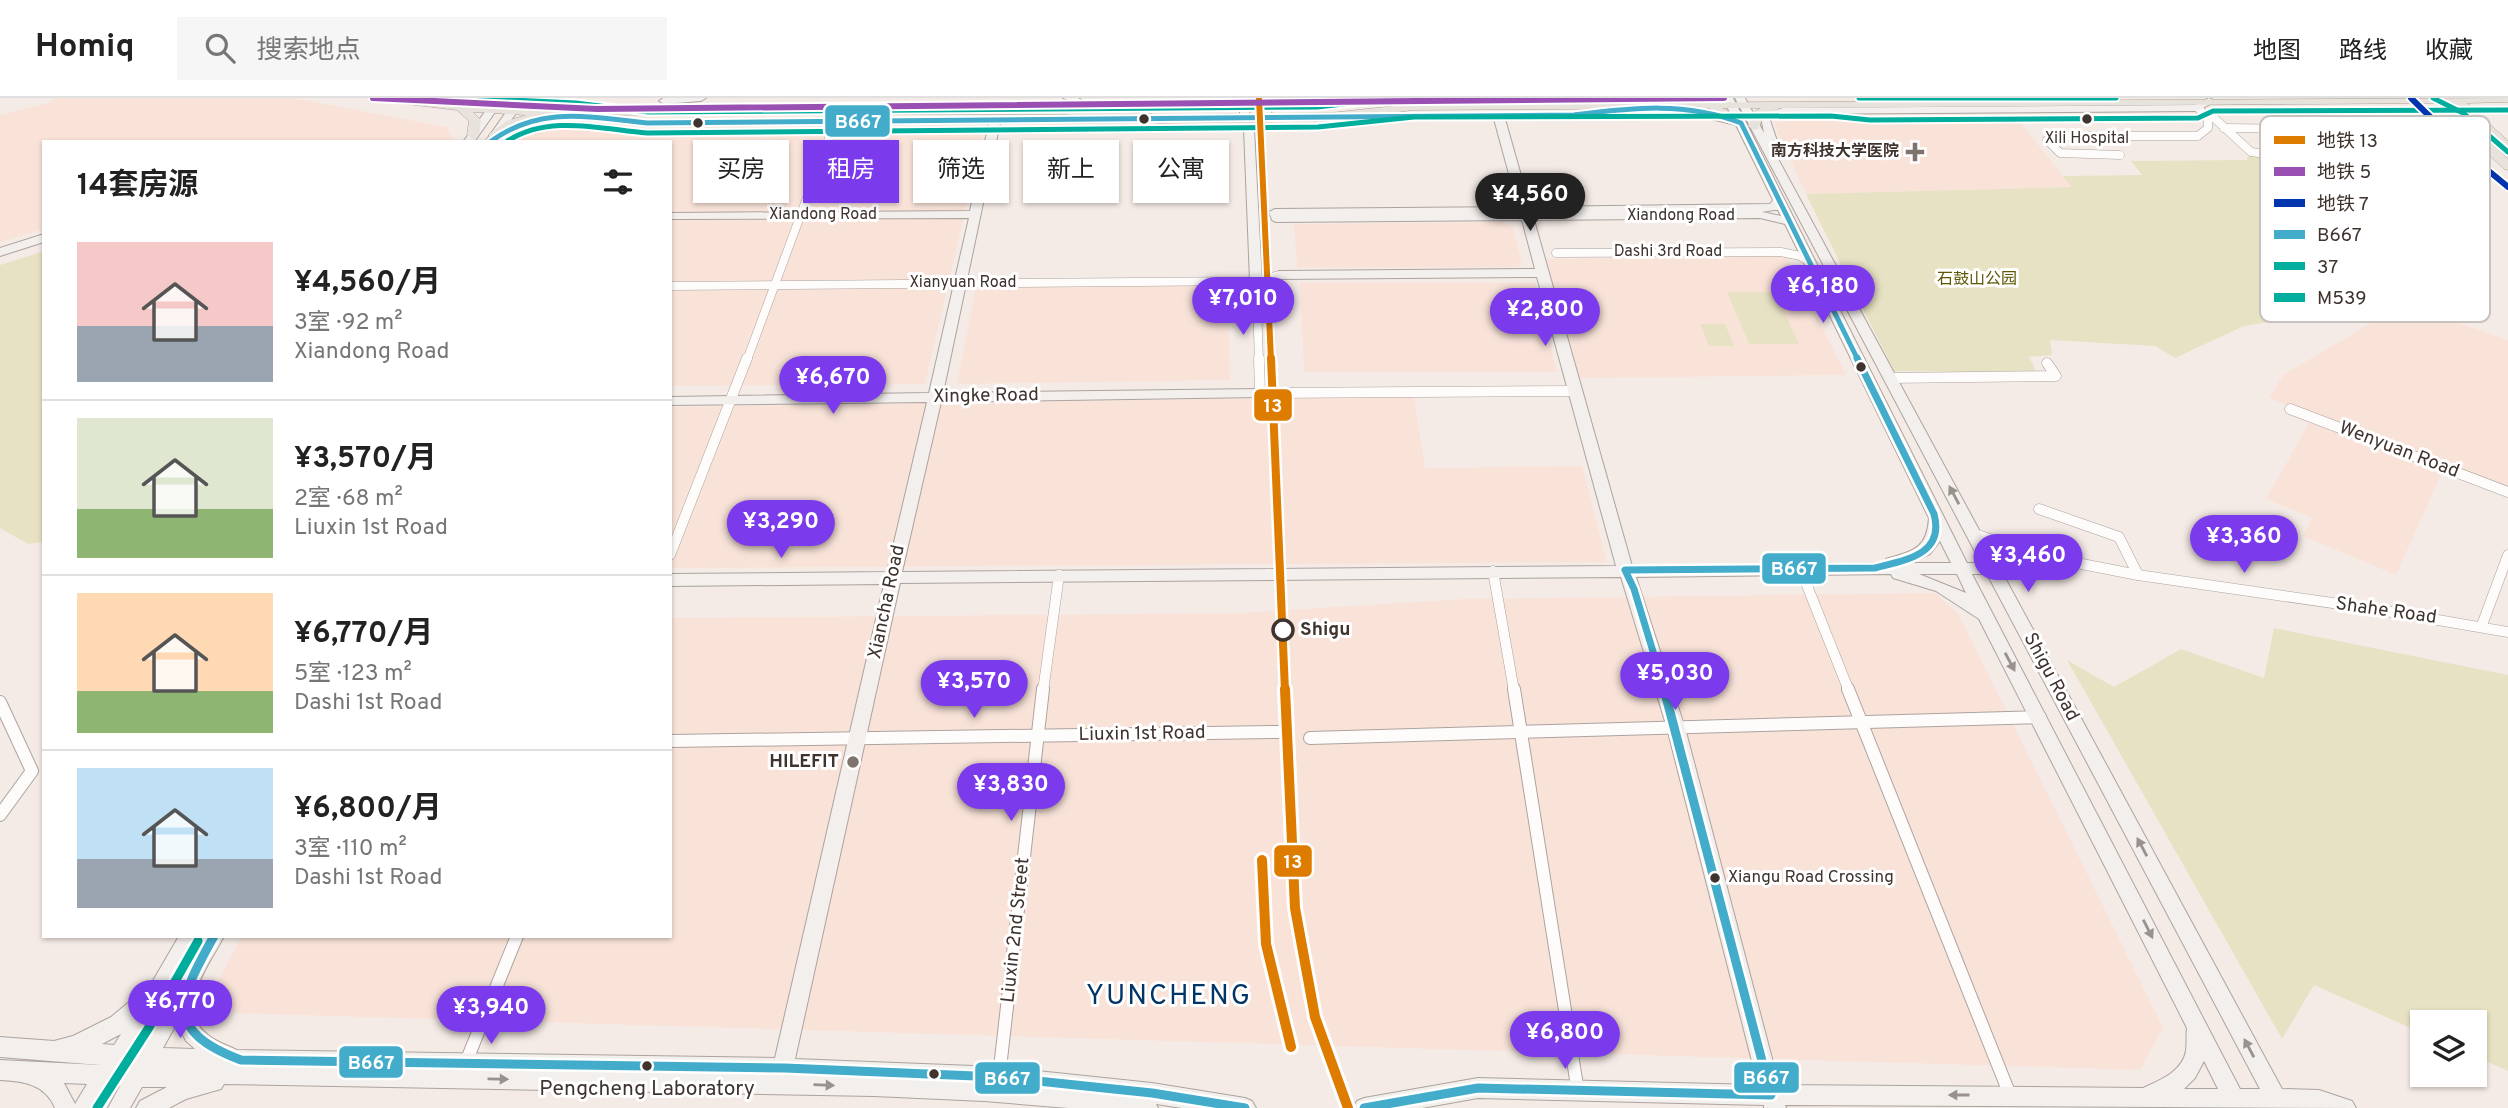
<!DOCTYPE html>
<html lang="zh">
<meta charset="utf-8">
<style>
:root{--surface:#fff;--page:#f6f6f6;--text:#222;--muted:#767676;--line:#e0e0e0;--accent:#7c3aed}
body{margin:0;font-family:Overpass,"Noto Sans SC",sans-serif;background:var(--page);color:var(--text);height:100vh;display:flex;flex-direction:column;font-size:26px;white-space:nowrap}
*{box-sizing:border-box;margin:0}
p{font-size:23px;color:var(--muted)}
.icon{flex:none;width:38px;height:38px;fill:none;stroke:currentColor;stroke-width:2;stroke-linecap:round;stroke-linejoin:round}
.map{position:relative;flex:1;overflow:hidden}
.side{position:absolute;left:42px;top:42px;width:630px;height:798px;display:flex;flex-direction:column;background:var(--surface);border-radius:0px;box-shadow:0 2px 5px #0004}
.side>*{flex:none}
.banner{position:absolute;left:693px;top:42px;width:665px;height:63px;display:flex;gap:14px}
.controls{position:absolute;left:2410px;top:912px;display:grid;gap:14px}
.controls a{display:grid;place-items:center;width:77px;height:77px;border-radius:0px;background:var(--surface);box-shadow:0 2px 5px #0004;font-size:35px}
.price{position:absolute;translate:-50% -60px;padding:0 16px;border-radius:24px;background:var(--accent);color:#fff;font-size:23px;line-height:46px;filter:drop-shadow(0 2px 4px #0008)}
.price::after{content:'';position:absolute;left:50%;top:42px;width:21px;height:16px;margin-left:-10px;background:inherit;clip-path:polygon(0 0,100% 0,50% 100%)}
.price.on{background:#222;color:#fff}
ul{padding:0;list-style:none}
li{display:flex;align-items:center;gap:21px;height:175px;padding:0 35px}
li+li{border-top:2px solid var(--line)}
li span{display:grid;place-items:center;flex:none;width:196px;height:140px;border-radius:0px;color:#555}
li>.icon{margin-inline-start:auto}
span .icon{width:84px;height:84px;fill:#fffc;stroke-width:1}
li b{font-size:30px}
h2{display:flex;justify-content:space-between;align-items:center;height:84px;padding:0 35px;font-size:30px}
.pill{padding:0 24px;border-radius:0px;background:var(--surface);box-shadow:0 2px 5px #0004;font-size:24px;line-height:63px}
.pill.on{background:var(--accent);color:#fff}
header{display:flex;align-items:center;gap:42px;box-sizing:border-box;height:98px;padding:0 35px;background:var(--surface);border-bottom:2px solid var(--line)}
header strong{font-size:33px}
nav{display:flex;gap:38px;margin-inline-start:auto;font-size:24px}
.search{width:490px;height:63px;background:var(--page);display:flex;align-items:center;gap:18px;box-sizing:border-box;padding:0 24px;border-radius:0px;color:var(--muted);font-size:26px}
.map>svg:first-child{display:block}
.built{fill:#f9e3d9}
.green{fill:#e8e2c4}
.lines{fill:none;stroke-linecap:round;stroke-linejoin:round}
.street-far2-casing{stroke:#aca39e;stroke-width:9}
.street-far1-casing{stroke:#aca39e;stroke-width:11}
.street-casing{stroke:#aca39e;stroke-width:14}
.secondary-casing{stroke:#aca39e;stroke-width:2}
.primary-casing{stroke:#aea296;stroke-width:1}
.street-far2{stroke:#fefcfb;stroke-width:8}
.street-far1{stroke:#fefcfb;stroke-width:10}
.street{stroke:#fefcfb;stroke-width:12}
.secondary{fill:#f2efec;fill-rule:evenodd}
.primary{fill:#e7e2dc;fill-rule:evenodd}
.bus-1-far2-casing{stroke:#fff;stroke-width:9}
.bus-1-far1-casing{stroke:#fff;stroke-width:12}
.bus-1-casing{stroke:#fff;stroke-width:14}
.bus-2-far1-casing{stroke:#fff;stroke-width:9}
.bus-2-casing{stroke:#fff;stroke-width:14}
.bus-3-casing{stroke:#fff;stroke-width:9}
.bus-1-far2{stroke:#44accb;stroke-width:5}
.bus-1-far1{stroke:#44accb;stroke-width:7}
.bus-1{stroke:#44accb;stroke-width:9}
.bus-2-far1{stroke:#01ad9c;stroke-width:5}
.bus-2{stroke:#01ad9c;stroke-width:9}
.bus-3{stroke:#01ad9c;stroke-width:5}
.metro-1-far2-casing{stroke:#fff;stroke-width:10}
.metro-1-far1-casing{stroke:#fff;stroke-width:13}
.metro-1-casing{stroke:#fff;stroke-width:16}
.metro-2-casing{stroke:#fff;stroke-width:10}
.metro-3-casing{stroke:#fff;stroke-width:10}
.metro-1-far2{stroke:#de7c00;stroke-width:6}
.metro-1-far1{stroke:#de7c00;stroke-width:8}
.metro-1{stroke:#de7c00;stroke-width:10}
.metro-2{stroke:#9950b2;stroke-width:6}
.metro-3{stroke:#0035ad;stroke-width:6}
.oneway{fill:#98918d}
.bus-dot{fill:#3f332e;stroke:#fff;stroke-width:2.5}
.poi-dot{fill:#7f736e;stroke:#fff;stroke-width:2.5}
.stop-dot{fill:#fff;stroke:#3f332e;stroke-width:3.5}
.labels{text-anchor:middle;dominant-baseline:central;stroke-width:6;stroke-linejoin:round;paint-order:stroke}
.far-bus-label{font-size:16px;fill:#3f332e;stroke:#fff}
.far-poi-label{font-size:16px;font-weight:bold;fill:#3f332e;stroke:#fff;text-anchor:end}
.far-street-label{font-size:16px;fill:#3f332e;stroke:#fff}
.far-park-label{font-size:16px;fill:#5e5705;stroke:#fff}
.bus-label{font-size:17px;fill:#3f332e;stroke:#fff;text-anchor:start}
.street-label{font-size:19px;fill:#3f332e;stroke:#fff}
.stop-label{font-size:19px;font-weight:bold;fill:#3f332e;stroke:#fff;text-anchor:start}
.poi-label{font-size:19px;font-weight:bold;fill:#3f332e;stroke:#fff;text-anchor:end}
.near-bus-label{font-size:21px;fill:#3f332e;stroke:#fff}
.near-quarter-label{font-size:28px;letter-spacing:2px;fill:#003566;stroke:#fff}
.key{fill:#fff;stroke:#c5c2c0;stroke-width:2}
.key-label{font-size:19px;fill:#3f332e}
.line-badge{stroke:#fff;stroke-width:2.5}
.badge-label{font-size:19px;text-anchor:middle;font-weight:bold;fill:#fff}
</style>
<header>
<strong>Homiq</strong>
<div class="search"><svg class="icon" aria-label="search" viewBox="0 0 24 24"><circle cx="10" cy="10" r="6"/><path d="M15 15l6 6"/></svg>搜索地点</div>
<nav><a>地图</a><a>路线</a><a>收藏</a></nav>
</header>
<div class="map">
<svg width="2508" height="1010" viewBox="0 0 2508 1010">
<rect width="100%" height="100%" fill="#f5ebe6"/>
<g class="built">
<polygon points="56,0 293,0 447,29 454,43 44,44 44,131 0,144 0,17 49,5"/>
<polygon points="2005,18 2018,22 2072,89 1806,96 1774,26 1787,20"/>
<polygon points="985,28 925,286 670,288 670,44 508,44 513,36 527,31"/>
<polygon points="1504,124 1513,129 1522,166 1517,169 1297,170 1294,126"/>
<polygon points="1786,158 1846,277 1580,280 1546,161"/>
<polygon points="1228,185 1230,282 957,286 976,188"/>
<polygon points="1300,185 1535,185 1557,274 1304,274"/>
<polygon points="2403,206 2508,242 2508,391 2269,300 2283,277"/>
<polygon points="1414,298 1425,370 1582,368 1607,464 670,470 670,309"/>
<polygon points="2311,321 2443,372 2396,477 2303,438 2312,420 2266,401"/>
<polygon points="1935,495 1958,515 2163,929 2140,972 233,915 217,885 242,838 670,838 670,520 1238,515 1466,501"/>
</g>
<g class="green">
<polygon points="2248,56 2395,75 2419,96 2461,99 2491,131 2473,135 2431,159 2358,128 2262,180 2300,206 2281,222 2244,228 2175,260 2155,248 2050,242 2052,257 2029,259 2037,275 1894,273 1806,96 2071,89 2063,78 2142,77 2131,63 2247,62"/>
<polygon points="44,153 44,444 28,446 0,430 0,167"/>
<polygon points="1727,194 1775,194 1799,246 1749,246"/>
<polygon points="1700,226 1725,226 1734,248 1709,248"/>
<polygon points="2274,530 2508,577 2508,973 2475,958 2474,924 2422,924 2422,935 2314,887 2282,941 2067,562 2114,589 2181,551 2264,580"/>
</g>
<g class="lines">
<g class="street-far2-casing">
<g id="street-far2">
<polyline points="2212,18 2251,54 2383,72"/>
<polyline points="2224,30 2312,31 2355,67"/>
<polyline points="2120,57 2060,55 2047,42 2059,38 2198,38 2208,30 2208,20 2198,10"/>
<polyline points="1556,155 1781,154 1800,158 1812,166"/>
<polyline points="1256,183 1259,262"/>
<polyline points="670,188 1256,183 1279,177"/>
<polyline points="747,262 835,24"/>
</g>
</g>
<g class="street-far1-casing">
<g id="street-far1">
<polyline points="1259,260 1260,295 1574,293"/>
<polyline points="1889,280 2056,278 2047,265"/>
<polyline points="2290,311 2508,394"/>
<polyline points="2039,411 2119,439 2138,477"/>
<polyline points="1975,436 2036,457 2138,477 2374,511 2508,534"/>
<polyline points="670,457 747,260"/>
<polyline points="1800,470 1849,593"/>
<polyline points="1493,473 1514,593"/>
<polyline points="2482,527 2508,457"/>
<polyline points="1043,593 1059,477"/>
</g>
</g>
<g class="street-casing">
<g id="street">
<polyline points="1514,591 1578,994"/>
<polyline points="1848,591 2010,997"/>
<polyline points="0,604 32,673 0,717"/>
<polyline points="1310,640 2040,619"/>
<polyline points="670,643 1278,634"/>
<polyline points="461,965 466,964 517,838"/>
<polyline points="999,979 1043,591"/>
</g>
</g>
<g class="secondary-casing">
<g id="secondary">
<polygon points="495,0 505,0 474,44 463,44"/>
<polygon points="516,0 526,1 496,44 485,44"/>
<polygon points="663,0 706,0 701,3 664,6 659,3"/>
<polygon points="1063,0 1078,0 1085,4 1080,7"/>
<polygon points="1240,0 1250,0 1249,22 1240,20"/>
<polygon points="1262,0 1272,0 1271,22 1262,20"/>
<path d="M1723,0H1733L1746,25L1967,465H1981L1735,0H1745L1764,35L1761,19L1765,15L1783,10L2196,7L2209,0L2215,3L2198,13L1784,16L1770,22L1777,43L1770,46L2282,991L2319,992L2352,1003L2356,1010L1785,1007L1786,1010H1764V1007L1478,1000L1422,1010H1353L1357,1003L1364,1000L1478,980L1758,987L1667,630L1621,479L900,485L795,961L999,969L1152,985L1245,1000L1252,1003L1256,1010H1182L1156,1006L1158,1010H1068L984,1003L874,998L224,986L221,991L186,1001L169,1010H136L140,1003L167,989H142L130,1010H108L120,988H111L96,1010H55C45,986 23,983 0,982V962L100,967L0,959V939L54,943L73,938L111,919L140,895L147,893L179,838H199L136,948L142,949L204,838H224C210,866 173,910 208,937C216,944 227,947 237,952L775,960L884,486L670,488V476L887,474L927,304L670,307V299L929,295L969,120L670,121V115L970,113L989,25L647,28L576,18L571,15L572,13L647,22L1143,19V23L1139,24L1000,25L943,295L1260,291L1267,295L1260,299L941,304L902,474L1616,468L1537,179L1279,181L1273,177L1279,173L1535,171L1522,122L1276,124L1272,122L1269,114L1275,111L1518,109L1494,21L1342,22L1337,19L1338,17L1703,13L1732,19ZM1703,19L1736,27L1773,102L1770,106L1530,109L1505,21ZM1774,112H1778L1781,118L1762,114ZM1760,120L1785,126L1929,420C1927,451 1913,453 1886,461L1884,465L1632,468L1534,122ZM1940,443L1951,465H1909L1930,456ZM1891,476L1893,480L1936,493L1979,521L2187,930C2186,937 2187,945 2186,953C2182,974 2160,982 2143,990L1779,987L1685,630L1636,479ZM1919,476H1957L1966,495ZM1972,476H1987L2260,991H2240ZM177,925L186,943L195,951L163,950ZM121,936L114,947L102,946ZM2204,963L2218,991H2184L2195,980ZM64,985L87,986L75,1006Z"/>
<polygon points="1249,28 1254,31 1262,183 1256,187 1250,183 1244,31"/>
<polygon points="44,136 44,144 0,158 0,150"/>
</g>
</g>
<g class="primary-casing">
<g id="primary">
<polygon points="376,0 576,11 1061,8 1160,17 1330,15 1413,6 2508,0 2508,4 2467,5 2508,43 2508,54 2453,5 2448,5 2508,61 2508,72 2504,71 2435,5 1780,10 1764,17 1758,31 1754,32 1748,28 1755,13 1761,10 1722,10 1745,22 1745,28 1741,29 1711,13 1710,10 1413,12 1330,23 1160,25 1061,16 538,17 537,20 515,29 493,43 489,42 489,36 507,23 526,17 473,14 481,22 479,37 473,41 467,37 469,23 457,12 382,3"/>
<polygon points="500,0 554,0 556,2 550,5 506,3"/>
</g>
</g>
<use href="#street-far2" class="street-far2"/>
<use href="#street-far1" class="street-far1"/>
<use href="#street" class="street"/>
<use href="#secondary" class="secondary"/>
<use href="#primary" class="primary"/>
<g class="bus-1-far2-casing">
<path id="bus-1-far2" d="M490,44C540,7 589,19 647,25L1574,17C1631,10 1686,3 1741,25L1858,262"/>
</g>
<g class="bus-1-far1-casing">
<path id="bus-1-far1" d="M1665,593L1634,491L1625,472L1875,470C1905,462 1945,457 1934,416L1857,260"/>
</g>
<g class="bus-1-casing">
<g id="bus-1">
<path d="M214,838C179,901 162,932 241,962L785,970L999,979L1152,995L1245,1010"/>
<polyline points="1364,1010 1478,990 1771,997 1664,591"/>
</g>
</g>
<g class="bus-2-far1-casing">
<path id="bus-2-far1" d="M506,44C548,16 600,31 647,35L1318,29L1414,19L1831,18L1870,22L2198,20L2213,13L2508,12"/>
</g>
<g class="bus-2-casing">
<polyline id="bus-2" points="97,1010 148,931 198,843"/>
</g>
<g class="bus-3-casing">
<g id="bus-3">
<polyline points="471,0 576,5 648,14 1317,9 1398,0"/>
<polyline points="1859,0 2116,0"/>
<polyline points="2433,0 2463,15 2508,54"/>
</g>
</g>
<use href="#bus-1-far2" class="bus-1-far2"/>
<use href="#bus-1-far1" class="bus-1-far1"/>
<use href="#bus-1" class="bus-1"/>
<use href="#bus-2-far1" class="bus-2-far1"/>
<use href="#bus-2" class="bus-2"/>
<use href="#bus-3" class="bus-3"/>
<g class="metro-1-far2-casing">
<polyline id="metro-1-far2" points="1259,0 1271,262"/>
</g>
<g class="metro-1-far1-casing">
<polyline id="metro-1-far1" points="1271,260 1285,593"/>
</g>
<g class="metro-1-casing">
<g id="metro-1">
<polyline points="1285,591 1295,810 1315,919 1348,1010"/>
<polyline points="1262,762 1266,846 1291,949"/>
</g>
</g>
<g class="metro-2-casing">
<polyline id="metro-2" points="373,0 597,11 1724,0"/>
</g>
<g class="metro-3-casing">
<polyline id="metro-3" points="2411,0 2467,55 2508,89"/>
</g>
<use href="#metro-1-far2" class="metro-1-far2"/>
<use href="#metro-1-far1" class="metro-1-far1"/>
<use href="#metro-1" class="metro-1"/>
<use href="#metro-2" class="metro-2"/>
<use href="#metro-3" class="metro-3"/>
</g>
<defs><path id="oneway-solid" d="M-6-.8H1V-3.2L6.5 0L1 3.2V.8H-6Z" transform="scale(1.75)"/></defs>
<g class="oneway">
<use href="#oneway-solid" transform="translate(1954 397) rotate(-118)"/>
<use href="#oneway-solid" transform="translate(2010 564) rotate(62)"/>
<use href="#oneway-solid" transform="translate(2142 749) rotate(-118)"/>
<use href="#oneway-solid" transform="translate(2148 831) rotate(63)"/>
<use href="#oneway-solid" transform="translate(2249 950) rotate(-118)"/>
<use href="#oneway-solid" transform="translate(498 981) rotate(1)"/>
<use href="#oneway-solid" transform="translate(824 987) rotate(2)"/>
<use href="#oneway-solid" transform="translate(1959 997) rotate(180)"/>
</g>
<g class="bus-dot">
<circle cx="1144" cy="21" r="6"/>
<circle cx="2087" cy="21" r="6"/>
<circle cx="698" cy="25" r="6"/>
<circle cx="1861" cy="269" r="6"/>
<circle cx="1715" cy="780" r="6"/>
<circle cx="647" cy="968" r="6"/>
<circle cx="934" cy="976" r="6"/>
</g>
<g class="poi-dot">
<path d="M1911.5 43.5h7v7h7v7h-7v7h-7v-7h-7v-7h7z"/>
<circle cx="853" cy="664" r="7"/>
</g>
<circle class="stop-dot" cx="1283" cy="532" r="10"/>
<g class="labels">
<g class="far-bus-label">
<text x="2087" y="41">Xili Hospital</text>
</g>
<g class="far-poi-label">
<text x="1899" y="54">南方科技大学医院</text>
</g>
<g class="far-street-label">
<text x="823" y="117">Xiandong Road</text>
<text x="1681" y="118">Xiandong Road</text>
<text x="1668" y="154">Dashi 3rd Road</text>
<text x="963" y="185">Xianyuan Road</text>
</g>
<g class="far-park-label">
<text x="1977" y="182">石鼓山公园</text>
</g>
<g class="bus-label">
<text x="1728" y="780">Xiangu Road Crossing</text>
</g>
<g class="street-label">
<text transform="translate(986 298) rotate(-1)">Xingke Road</text>
<text transform="translate(2399 352) rotate(21)">Wenyuan Road</text>
<text transform="translate(887 504) rotate(-78)">Xiancha Road</text>
<text transform="translate(2386 513) rotate(8)">Shahe Road</text>
<text transform="translate(2051 579) rotate(62)">Shigu Road</text>
<text transform="translate(1142 636) rotate(-1)">Liuxin 1st Road</text>
<text transform="translate(1016 832) rotate(-84)">Liuxin 2nd Street</text>
</g>
<g class="stop-label">
<text x="1300" y="532">Shigu</text>
</g>
<g class="poi-label">
<text x="839" y="664">HILEFIT</text>
</g>
<g class="near-bus-label">
<text x="647" y="991">Pengcheng Laboratory</text>
</g>
<g class="near-quarter-label">
<text x="1169" y="899">YUNCHENG</text>
</g>
</g>
<rect x="2260" y="18" width="230" height="206" rx="10" class="key"/>
<rect x="2274" y="38" width="31" height="8" fill="#de7c00"/>
<rect x="2274" y="69" width="31" height="9" fill="#9950b2"/>
<rect x="2274" y="101" width="31" height="8" fill="#0035ad"/>
<rect x="2274" y="132" width="31" height="9" fill="#44accb"/>
<rect x="2274" y="164" width="31" height="8" fill="#01ad9c"/>
<rect x="2274" y="195" width="31" height="9" fill="#01ad9c"/>
<g class="key-label">
<text x="2317" y="49">地铁 13</text>
<text x="2317" y="80">地铁 5</text>
<text x="2317" y="112">地铁 7</text>
<text x="2317" y="143">B667</text>
<text x="2317" y="175">37</text>
<text x="2317" y="206">M539</text>
</g>
<g class="line-badge">
<rect x="824" y="6" width="67" height="34" rx="7" fill="#44accb"/>
<rect x="1253" y="290" width="40" height="34" rx="7" fill="#de7c00"/>
<rect x="1761" y="454" width="66" height="33" rx="7" fill="#44accb"/>
<rect x="1273" y="746" width="40" height="34" rx="7" fill="#de7c00"/>
<rect x="338" y="947" width="66" height="34" rx="7" fill="#44accb"/>
<rect x="1733" y="963" width="67" height="33" rx="7" fill="#44accb"/>
<rect x="974" y="963" width="67" height="34" rx="7" fill="#44accb"/>
</g>
<g class="badge-label">
<text x="858" y="30">B667</text>
<text x="1273" y="314">13</text>
<text x="1794" y="477">B667</text>
<text x="1293" y="770">13</text>
<text x="371" y="971">B667</text>
<text x="1766" y="986">B667</text>
<text x="1007" y="987">B667</text>
</g>
</svg>
<div class="controls">
<a><svg class="icon" aria-label="layers" viewBox="0 0 24 24"><path d="M12 4l9 5-9 5-9-5zM3 14l9 5 9-5"/></svg></a>
</div>
<b class="price on" style="left:1530px;top:135px">¥4,560</b>
<b class="price" style="left:1823px;top:227px">¥6,180</b>
<b class="price" style="left:1243px;top:239px">¥7,010</b>
<b class="price" style="left:1545px;top:250px">¥2,800</b>
<b class="price" style="left:833px;top:318px">¥6,670</b>
<b class="price" style="left:781px;top:462px">¥3,290</b>
<b class="price" style="left:2244px;top:477px">¥3,360</b>
<b class="price" style="left:2028px;top:496px">¥3,460</b>
<b class="price" style="left:1675px;top:614px">¥5,030</b>
<b class="price" style="left:974px;top:622px">¥3,570</b>
<b class="price" style="left:1011px;top:725px">¥3,830</b>
<b class="price" style="left:180px;top:942px">¥6,770</b>
<b class="price" style="left:491px;top:948px">¥3,940</b>
<b class="price" style="left:1565px;top:973px">¥6,800</b>
<div class="banner">
<a class="pill">买房</a>
<a class="pill on">租房</a>
<a class="pill">筛选</a>
<a class="pill">新上</a>
<a class="pill">公寓</a>
</div>
<section class="side">
<h2>14套房源<svg class="icon" aria-label="filters" viewBox="0 0 24 24"><path d="M4 7h16M4 17h16"/><circle cx="9" cy="7" r="2"/><circle cx="15" cy="17" r="2"/></svg></h2>
<ul>
<li><span style="background:linear-gradient(#f6c9c9 60%,#9aa5b1 0)"><svg class="icon" aria-label="home" viewBox="0 0 24 24"><path d="M3 11l9-7 9 7M6 9v11h12V9"/></svg></span><div><b>¥4,560/月</b><p>3室 · 92 m²</p><p>Xiandong Road</p></div></li>
<li><span style="background:linear-gradient(#dfe7d0 65%,#8fb573 0)"><svg class="icon" aria-label="home" viewBox="0 0 24 24"><path d="M3 11l9-7 9 7M6 9v11h12V9"/></svg></span><div><b>¥3,570/月</b><p>2室 · 68 m²</p><p>Liuxin 1st Road</p></div></li>
<li><span style="background:linear-gradient(#ffd9b3 70%,#8fb573 0)"><svg class="icon" aria-label="home" viewBox="0 0 24 24"><path d="M3 11l9-7 9 7M6 9v11h12V9"/></svg></span><div><b>¥6,770/月</b><p>5室 · 123 m²</p><p>Dashi 1st Road</p></div></li>
<li><span style="background:linear-gradient(#bfe0f5 65%,#9aa5b1 0)"><svg class="icon" aria-label="home" viewBox="0 0 24 24"><path d="M3 11l9-7 9 7M6 9v11h12V9"/></svg></span><div><b>¥6,800/月</b><p>3室 · 110 m²</p><p>Dashi 1st Road</p></div></li>
</ul>
</section>
</div>
